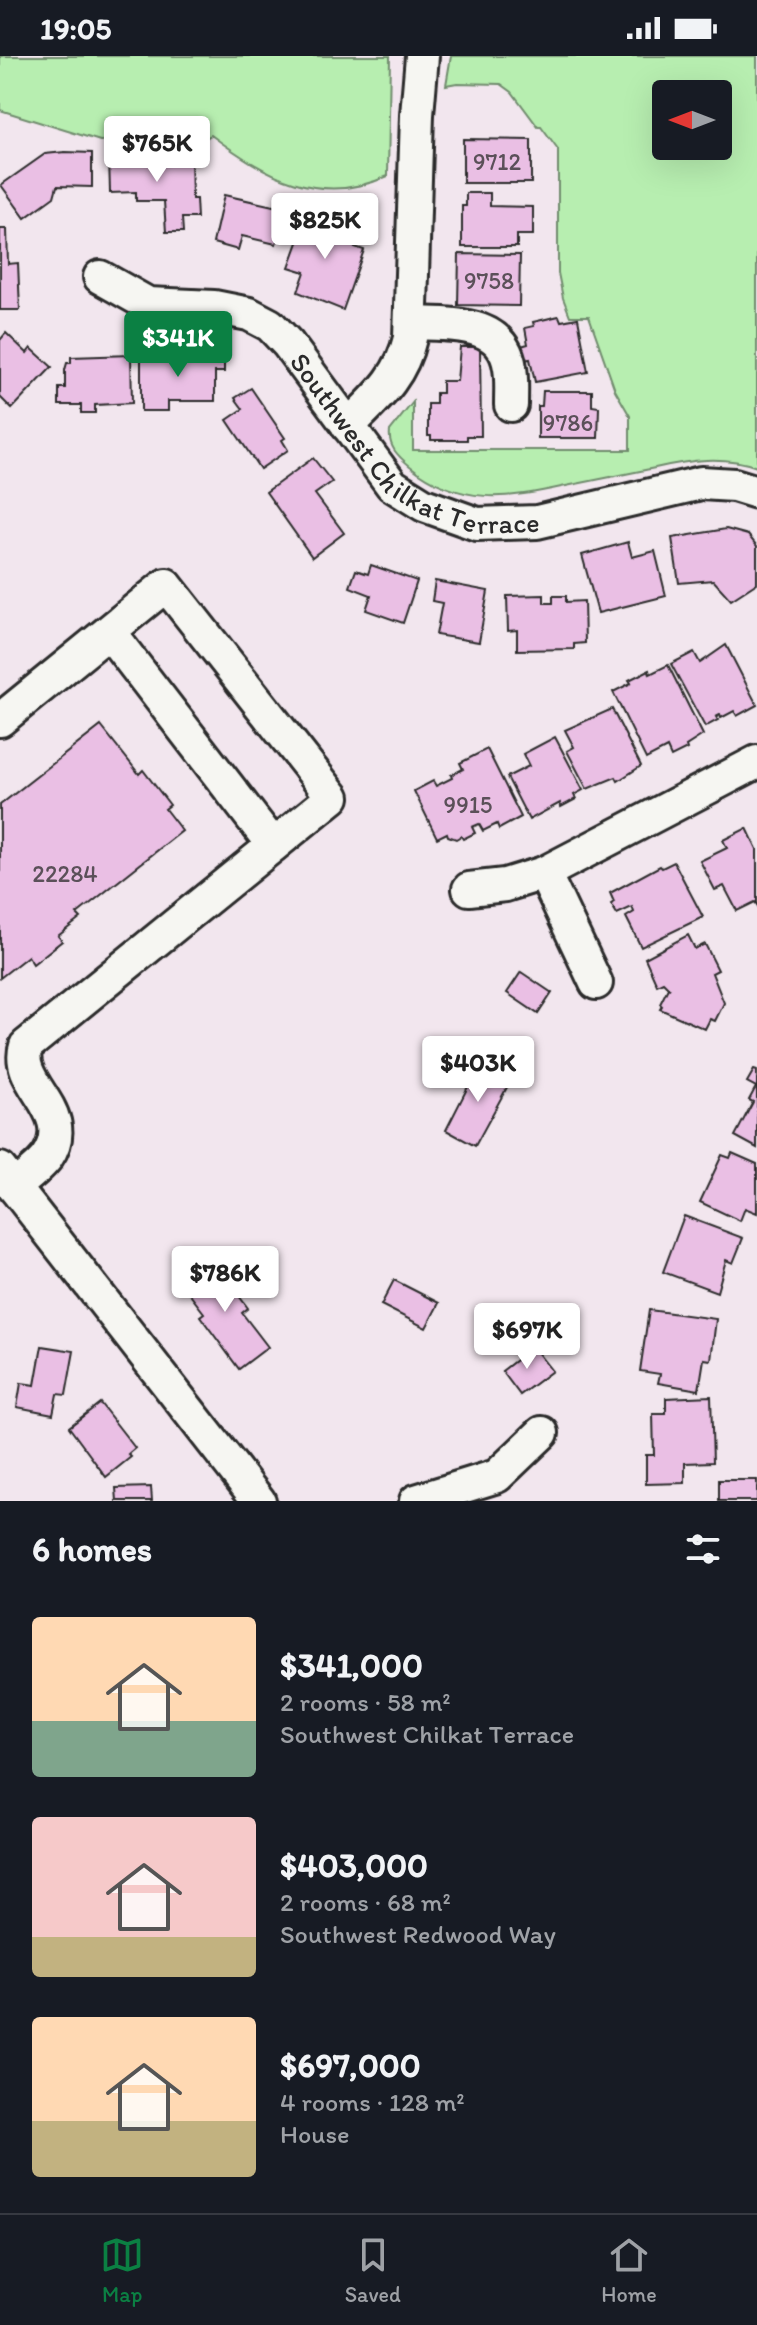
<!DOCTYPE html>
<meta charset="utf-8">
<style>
:root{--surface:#171b24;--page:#242831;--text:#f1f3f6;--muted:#9ea1a6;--line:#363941;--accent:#0b8043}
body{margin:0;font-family:Itim,sans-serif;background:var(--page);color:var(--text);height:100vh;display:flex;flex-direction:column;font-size:30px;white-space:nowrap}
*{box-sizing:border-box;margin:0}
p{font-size:26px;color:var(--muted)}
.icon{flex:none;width:44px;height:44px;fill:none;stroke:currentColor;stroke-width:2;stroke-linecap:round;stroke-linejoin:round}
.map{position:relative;height:1445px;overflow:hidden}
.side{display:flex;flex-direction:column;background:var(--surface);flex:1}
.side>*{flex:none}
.needle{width:52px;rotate:270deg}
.buttons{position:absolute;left:652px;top:24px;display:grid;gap:16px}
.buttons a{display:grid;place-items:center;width:80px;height:80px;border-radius:8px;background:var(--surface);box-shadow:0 8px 32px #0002;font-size:40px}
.price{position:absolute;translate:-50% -68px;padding:0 18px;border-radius:8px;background:#fff;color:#222;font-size:26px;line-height:52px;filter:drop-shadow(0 2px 4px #0008)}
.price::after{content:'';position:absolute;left:50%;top:48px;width:24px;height:18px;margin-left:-12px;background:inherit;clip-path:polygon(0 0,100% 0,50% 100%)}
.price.current{background:var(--accent);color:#fff}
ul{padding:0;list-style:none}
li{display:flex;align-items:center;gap:24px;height:200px;padding:0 32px}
li span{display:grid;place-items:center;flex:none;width:224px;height:160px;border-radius:8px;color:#555}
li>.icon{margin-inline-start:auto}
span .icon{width:96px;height:96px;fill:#fffc;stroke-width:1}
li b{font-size:34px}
h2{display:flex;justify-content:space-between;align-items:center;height:96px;padding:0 32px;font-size:34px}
.status{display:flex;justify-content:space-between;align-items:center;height:56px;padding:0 40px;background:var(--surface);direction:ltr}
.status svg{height:22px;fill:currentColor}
.tab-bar{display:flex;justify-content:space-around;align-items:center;height:112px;border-top:2px solid var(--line);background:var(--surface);font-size:22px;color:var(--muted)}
.tab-bar a{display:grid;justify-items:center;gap:4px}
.tab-bar .current{color:var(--accent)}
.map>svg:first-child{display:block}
.green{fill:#b7eeb0;stroke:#718c6e;stroke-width:2;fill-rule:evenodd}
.building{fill:#eabfe4;stroke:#2b2b2b;stroke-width:2}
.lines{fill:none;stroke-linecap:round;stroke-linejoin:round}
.minor-casing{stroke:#2b2b2b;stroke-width:38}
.minor{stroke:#f6f6f2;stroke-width:32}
.labels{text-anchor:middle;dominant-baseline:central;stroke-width:7;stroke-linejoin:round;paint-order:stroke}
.number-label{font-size:24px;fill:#5b5059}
.street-label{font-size:28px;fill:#2b2b2b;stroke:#f6f6f2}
</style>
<div class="status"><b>19:05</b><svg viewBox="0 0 49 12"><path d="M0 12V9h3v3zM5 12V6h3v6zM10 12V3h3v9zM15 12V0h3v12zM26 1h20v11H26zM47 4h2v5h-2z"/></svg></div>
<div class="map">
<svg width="757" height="1445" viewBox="0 0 757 1445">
<rect width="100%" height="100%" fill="#f2e6ee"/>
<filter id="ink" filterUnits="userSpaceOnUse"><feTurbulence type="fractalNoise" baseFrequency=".0125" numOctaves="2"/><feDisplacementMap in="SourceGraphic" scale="16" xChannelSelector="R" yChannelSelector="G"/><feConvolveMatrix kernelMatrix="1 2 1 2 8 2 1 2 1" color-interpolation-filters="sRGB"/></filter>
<g filter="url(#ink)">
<g class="green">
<path d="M0,0H390L388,120C320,151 266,120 211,79L193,90L162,75L134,83L100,85L0,54Z"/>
<path d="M451,0H757V411C723,399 690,404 655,412C625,418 596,424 566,430C507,443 460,450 410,410C398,400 388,391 390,375L413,346V394H630V360L615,334L589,260H570L563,242L558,217V94L541,71H538L512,36L501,28L457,27L446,29ZM718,38V90H666V38Z"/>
</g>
<g class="building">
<polygon points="463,83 531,84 531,127 463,127"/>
<polygon points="65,96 92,97 92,131 57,130 54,141 25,162 1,129 45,98"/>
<polygon points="136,98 136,102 191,100 192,143 196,143 197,162 182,162 183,176 166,176 164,145 136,145 136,136 110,137 109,99"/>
<polygon points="466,137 490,137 490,150 533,151 533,179 517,179 517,191 462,191 462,150 466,150"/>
<polygon points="224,139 287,153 276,188 242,180 238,194 213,187"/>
<polygon points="312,148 334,154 326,181 364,194 343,254 298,236 305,216 289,211"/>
<polygon points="0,173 7,173 8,208 18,207 20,254 0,254"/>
<polygon points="459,198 520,199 519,250 458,249"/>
<polygon points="559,260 561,265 578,262 588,316 535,326 530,303 524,304 521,290 528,288 525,272 534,270 533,266"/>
<polygon points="6,277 27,297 31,292 52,311 12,353 0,341 0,284"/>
<polygon points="460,291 480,291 481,380 467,380 467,384 431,384 431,380 428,380 428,348 436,348 436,337 442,337 442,325 457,325"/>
<polygon points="141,297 224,299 224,316 215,316 215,345 168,345 168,355 141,355"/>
<polygon points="131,299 132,347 95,349 95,357 81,357 81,349 59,349 59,332 65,332 65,314 67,307 71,307 71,301"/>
<polygon points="251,332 285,382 282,384 288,394 260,413 227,364 243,353 235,342"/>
<polygon points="543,335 592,335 592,350 599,351 598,382 538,382 538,350 542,350"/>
<polygon points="313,402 332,426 315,438 344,477 312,501 266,436"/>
<polygon points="726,473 748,479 757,490 757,527 731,544 713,524 679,527 672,482"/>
<polygon points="628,486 632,501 655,495 666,540 598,557 582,499"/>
<polygon points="371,509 417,525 403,567 366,554 371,539 350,531 356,514 368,518"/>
<polygon points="435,525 488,535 479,586 436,579 442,547 432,545"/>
<polygon points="544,539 544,547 553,547 553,540 566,540 566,546 584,545 585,587 574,588 574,593 517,594 517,574 508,575 507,540"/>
<polygon points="726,589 757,649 737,660 734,655 721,662 720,659 716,661 718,664 705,671 671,608 694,596 700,607"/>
<polygon points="668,609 703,679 686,690 687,693 671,701 667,692 646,703 613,636 631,627 629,624 649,614 650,618"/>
<polygon points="612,653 641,710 618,725 616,721 587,733 567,695 574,691 565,674"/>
<polygon points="101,670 139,718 143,714 170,749 165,753 182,775 77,858 81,862 58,880 62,885 33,908 28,900 0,922 0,749"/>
<polygon points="555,681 583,734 574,739 576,743 561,751 560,747 529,764 507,721 529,710 523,698"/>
<polygon points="487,693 521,761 499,773 497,768 483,775 479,768 472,771 475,777 463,783 461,780 456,783 448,780 447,777 437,782 414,735 433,725 436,730 452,722 451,719 463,713 460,707"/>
<polygon points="747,772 757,793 757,849 755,846 737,855 724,830 715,834 700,805 727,792 723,784"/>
<polygon points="674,806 703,861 641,891 626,861 634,856 632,851 617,858 611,848 614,846 610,837 660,810 662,812"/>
<polygon points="688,879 695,893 705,888 718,914 712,917 724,947 715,965 710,963 705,973 660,953 662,950 660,948 668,932 670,933 663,926 657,929 645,902"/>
<polygon points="521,916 552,937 538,958 507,937"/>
<polygon points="480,1007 511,1024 475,1090 446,1074"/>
<polygon points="754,1014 757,1015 757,1092 735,1080 753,1046 749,1044 756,1031 747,1026"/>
<polygon points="732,1097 757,1108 757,1157 745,1152 740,1165 700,1146 722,1099 730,1102"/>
<polygon points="684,1160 743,1182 733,1207 726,1204 717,1236 663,1216"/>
<polygon points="212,1204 248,1252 242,1257 268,1291 239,1313 200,1260 204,1257 181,1227"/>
<polygon points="394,1224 439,1247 426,1272 381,1249"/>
<polygon points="649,1254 716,1263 711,1304 704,1303 699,1334 658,1327 660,1318 640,1315"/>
<polygon points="42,1290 74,1295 66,1339 57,1338 53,1358 17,1351 21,1327 35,1329"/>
<polygon points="533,1291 552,1315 520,1339 502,1315"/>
<polygon points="711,1340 713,1406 685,1407 685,1427 646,1428 646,1399 654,1399 653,1358 666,1358 666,1342"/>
<polygon points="100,1347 135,1392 128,1398 131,1401 106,1421 69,1371"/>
<rect x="719" y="1424" width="38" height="21"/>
<polygon points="151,1431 152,1445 117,1445 116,1432"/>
</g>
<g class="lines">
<g class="minor-casing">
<g id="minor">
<path id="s1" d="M100,221L148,248L214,251L249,258L270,269L288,288L392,429L424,449L477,468L537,466L701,427L734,429L757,436"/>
<path d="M412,267C449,269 503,263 510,312C512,324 511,337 511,349"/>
<path d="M348,370C376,342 401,322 410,282L417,59L422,0"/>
<polyline points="109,576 273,789"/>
<path d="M0,664L166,529L333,741L26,990C13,1029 78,1055 47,1101C39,1112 25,1122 14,1131"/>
<polyline points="544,817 596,927"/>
<polyline points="469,833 505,829 544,817 757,706"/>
<polyline points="0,1113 259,1445"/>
<polyline points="416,1445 497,1420 542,1377"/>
</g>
</g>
<use href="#minor" class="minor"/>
</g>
</g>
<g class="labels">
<g class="number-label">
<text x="497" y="105">9712</text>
<text x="489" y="224">9758</text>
<text x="568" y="366">9786</text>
<text x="468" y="748">9915</text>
<text x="65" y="817">22284</text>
</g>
<g class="street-label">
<text stroke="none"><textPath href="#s1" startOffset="380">Southwest Chilkat Terrace</textPath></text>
</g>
</g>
</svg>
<div class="buttons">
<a><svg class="needle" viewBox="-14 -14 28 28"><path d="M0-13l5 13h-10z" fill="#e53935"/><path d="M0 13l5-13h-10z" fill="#9ea1a6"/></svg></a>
</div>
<b class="price" style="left:157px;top:128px">$765K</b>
<b class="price" style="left:325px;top:205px">$825K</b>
<b class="price current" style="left:178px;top:323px">$341K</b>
<b class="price" style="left:478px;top:1048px">$403K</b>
<b class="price" style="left:225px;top:1258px">$786K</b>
<b class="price" style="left:527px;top:1315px">$697K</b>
</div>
<section class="side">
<h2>6 homes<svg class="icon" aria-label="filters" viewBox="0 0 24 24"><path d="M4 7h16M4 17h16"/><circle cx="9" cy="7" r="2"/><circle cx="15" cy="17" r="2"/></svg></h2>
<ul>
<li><span style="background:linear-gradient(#ffd9b3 65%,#7fa58c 0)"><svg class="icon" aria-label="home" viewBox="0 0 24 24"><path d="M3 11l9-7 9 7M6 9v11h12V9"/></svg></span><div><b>$341,000</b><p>2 rooms · 58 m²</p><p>Southwest Chilkat Terrace</p></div></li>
<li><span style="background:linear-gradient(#f6c9c9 75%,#c2b280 0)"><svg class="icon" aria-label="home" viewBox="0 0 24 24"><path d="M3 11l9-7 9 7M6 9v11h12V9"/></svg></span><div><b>$403,000</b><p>2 rooms · 68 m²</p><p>Southwest Redwood Way</p></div></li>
<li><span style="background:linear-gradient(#ffd9b3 65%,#c2b280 0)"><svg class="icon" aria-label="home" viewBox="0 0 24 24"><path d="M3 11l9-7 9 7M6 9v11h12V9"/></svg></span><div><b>$697,000</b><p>4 rooms · 128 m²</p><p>House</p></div></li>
</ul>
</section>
<nav class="tab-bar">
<a class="current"><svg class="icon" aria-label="map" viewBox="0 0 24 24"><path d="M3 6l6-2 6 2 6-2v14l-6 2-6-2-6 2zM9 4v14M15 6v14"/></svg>Map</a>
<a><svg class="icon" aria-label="saved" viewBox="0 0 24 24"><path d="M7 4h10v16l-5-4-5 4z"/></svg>Saved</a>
<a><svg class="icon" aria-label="home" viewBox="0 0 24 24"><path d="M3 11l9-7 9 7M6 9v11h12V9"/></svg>Home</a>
</nav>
